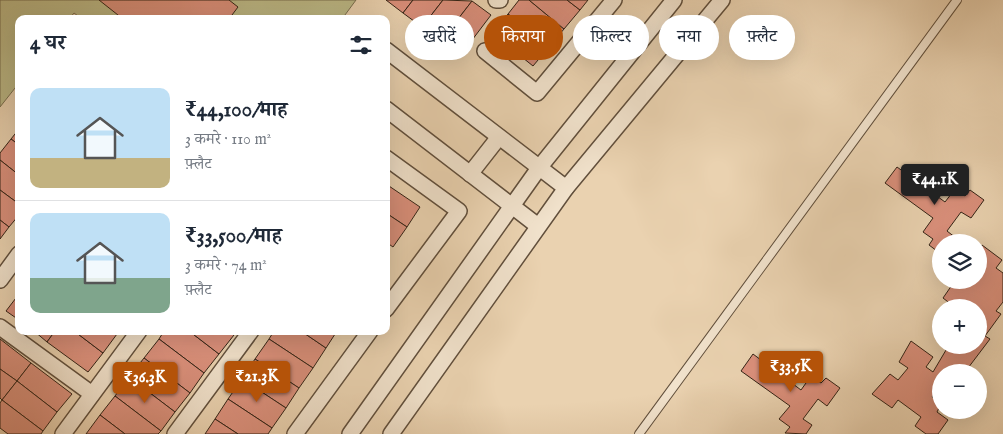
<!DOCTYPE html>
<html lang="hi">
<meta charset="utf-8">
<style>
:root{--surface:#fff;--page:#f2f2f3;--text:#1f2937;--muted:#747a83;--line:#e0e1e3;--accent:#b45309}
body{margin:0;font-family:"IM FELL English","Noto Serif Devanagari",serif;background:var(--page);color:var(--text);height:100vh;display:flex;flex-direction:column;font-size:19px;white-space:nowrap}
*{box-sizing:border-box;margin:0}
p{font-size:16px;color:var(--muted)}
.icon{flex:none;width:28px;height:28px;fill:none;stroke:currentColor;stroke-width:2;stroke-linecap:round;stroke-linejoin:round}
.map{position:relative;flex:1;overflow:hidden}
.sheet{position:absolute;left:15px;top:15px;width:375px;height:320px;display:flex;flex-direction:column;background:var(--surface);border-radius:10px;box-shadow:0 5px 20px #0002}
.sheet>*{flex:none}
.banner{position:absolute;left:405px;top:15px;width:475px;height:45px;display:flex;gap:10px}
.fabs{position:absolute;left:932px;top:234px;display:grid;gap:10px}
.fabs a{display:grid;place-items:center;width:55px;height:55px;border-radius:50%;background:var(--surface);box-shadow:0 5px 20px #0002;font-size:25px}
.price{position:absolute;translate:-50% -42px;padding:0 11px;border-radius:5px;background:var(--accent);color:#fff;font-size:16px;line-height:32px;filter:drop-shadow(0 1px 2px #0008)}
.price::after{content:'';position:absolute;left:50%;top:30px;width:15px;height:11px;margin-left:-8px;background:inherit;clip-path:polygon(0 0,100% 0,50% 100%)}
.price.selected{background:#222;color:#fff}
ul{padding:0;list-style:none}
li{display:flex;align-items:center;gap:15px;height:125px;padding:0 15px}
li+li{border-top:1px solid var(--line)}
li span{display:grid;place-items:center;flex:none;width:140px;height:100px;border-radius:10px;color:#555}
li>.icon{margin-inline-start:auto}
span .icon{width:60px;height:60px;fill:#fffc;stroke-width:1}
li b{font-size:21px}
h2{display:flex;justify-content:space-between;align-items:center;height:60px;padding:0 15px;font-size:21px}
.chip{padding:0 18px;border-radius:22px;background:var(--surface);box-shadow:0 5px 20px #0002;font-size:18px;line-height:45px}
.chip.selected{background:var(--accent);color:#fff}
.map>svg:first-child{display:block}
.green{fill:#bcba88;stroke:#786e4f}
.building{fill:#db907c;stroke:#332316}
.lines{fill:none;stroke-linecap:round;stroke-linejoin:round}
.lane-casing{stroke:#614f3c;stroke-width:10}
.street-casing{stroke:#614f3c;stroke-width:18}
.lane{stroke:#f1e2cc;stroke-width:8}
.street{stroke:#f1e2cc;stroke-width:15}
</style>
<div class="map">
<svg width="1003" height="434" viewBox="0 0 1003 434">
<rect width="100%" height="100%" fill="#ead2b0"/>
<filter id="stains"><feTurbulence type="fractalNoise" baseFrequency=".004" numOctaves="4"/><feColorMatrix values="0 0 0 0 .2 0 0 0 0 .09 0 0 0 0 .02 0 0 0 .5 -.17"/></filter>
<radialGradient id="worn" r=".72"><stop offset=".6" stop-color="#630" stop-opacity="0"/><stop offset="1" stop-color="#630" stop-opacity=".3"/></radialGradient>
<polygon class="green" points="0,0 356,0 342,19 82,19 74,13 69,19 19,19 19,83 0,107"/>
<g class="building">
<polygon points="99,0 229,0 238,7 229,19 123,19"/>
<polygon points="386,0 413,0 403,13"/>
<polygon points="413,0 443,0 422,27 403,13"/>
<polygon points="443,0 472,1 441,41 422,27"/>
<polygon points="519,0 529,0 564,29 549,47 508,14"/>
<polygon points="529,0 567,0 580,10 564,29"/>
<polygon points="567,0 588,0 580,10"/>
<polygon points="472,1 491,15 460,56 441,41"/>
<polygon points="508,14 549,47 533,66 492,33"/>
<polygon points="19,129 19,145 11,139"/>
<polygon points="11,139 19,145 19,175 0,160 0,153"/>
<polygon points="0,160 19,175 19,204 0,190"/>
<polygon points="897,167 945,202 955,189 965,196 970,190 984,200 971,218 961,212 947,231 956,238 953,242 941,242 941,254 929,245 933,239 923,232 933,218 885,183"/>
<polygon points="386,184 420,207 407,227 386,213"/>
<polygon points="0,190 19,204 19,215 9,227 0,220"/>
<polygon points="386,213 407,227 393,247 386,242"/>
<polygon points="0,220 9,227 0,239"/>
<polygon points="982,245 1002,260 996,268 1003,273 1003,302 996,311 1001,314 985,336 990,339 965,372 960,370 958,372 941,372 941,389 939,388 932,397 941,404 937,412 948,420 938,434 926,434 915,426 921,417 898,400 892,408 872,394 890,374 898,380 908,368 899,362 911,341 933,357 926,367 933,372 949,345 979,345 979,308 972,304 970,308 956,308 943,298 952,285 954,287 959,280 968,286 972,280 979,280 979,249"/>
<polygon points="19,294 19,320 6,311"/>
<polygon points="34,331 55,331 47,342"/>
<polygon points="55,331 74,331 103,353 88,372 47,342"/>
<polygon points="74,331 114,331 117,334 103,353"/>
<polygon points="164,331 189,331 219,354 204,373 159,339"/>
<polygon points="189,331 229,331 234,335 219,354"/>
<polygon points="274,331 301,331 326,348 313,368 269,339"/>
<polygon points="301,331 337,331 326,348"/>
<polygon points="0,339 31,363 17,381 0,369"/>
<polygon points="159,339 204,373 190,393 144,358"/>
<polygon points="269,339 313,368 299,388 255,359"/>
<polygon points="753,354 801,390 811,376 821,383 826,378 840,388 827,406 818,399 803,419 812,425 806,434 785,433 790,427 779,419 790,406 741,371"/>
<polygon points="144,358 190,393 175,412 129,377"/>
<polygon points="255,359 299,388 286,408 242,379"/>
<polygon points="31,363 72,394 57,412 17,381"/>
<polygon points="0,369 17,381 2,400 0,398"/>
<polygon points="129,377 175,412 161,431 115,396"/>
<polygon points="242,379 286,408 272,428 228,399"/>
<polygon points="17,381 57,412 43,431 2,400"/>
<polygon points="115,396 161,431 158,434 125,434 100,415"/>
<polygon points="228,399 272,428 268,434 238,434 215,419"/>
<polygon points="2,400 43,431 41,434 8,434 0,428 0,403"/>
<polygon points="100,415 125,434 86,434"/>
<polygon points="215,419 238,434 205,434"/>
</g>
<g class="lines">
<g class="lane-casing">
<polyline id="lane" points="639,434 957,0"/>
</g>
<g class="street-casing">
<g id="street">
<polyline points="496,0 500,0"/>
<polyline points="386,50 566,188"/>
<polyline points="485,51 537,93 614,0"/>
<polyline points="386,109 538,226"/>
<polyline points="386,158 459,211 386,309"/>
<polyline points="470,174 499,137"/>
<polyline points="0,280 19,254"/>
<polyline points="0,327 92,394"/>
<polyline points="63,434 139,331"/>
<polyline points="175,434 251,331"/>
<polyline points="295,434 370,331"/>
<polyline points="350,434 539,168 674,0"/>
<polyline points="391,434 566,188 722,0"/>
</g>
</g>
<use href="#lane" class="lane"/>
<use href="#street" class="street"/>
</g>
<rect width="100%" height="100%" filter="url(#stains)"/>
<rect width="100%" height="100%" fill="url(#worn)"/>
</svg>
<div class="fabs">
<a><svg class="icon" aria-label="layers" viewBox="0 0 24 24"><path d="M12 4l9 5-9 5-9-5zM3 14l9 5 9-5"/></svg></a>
<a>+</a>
<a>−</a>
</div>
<b class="price selected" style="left:935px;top:206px">₹44.1K</b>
<b class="price" style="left:791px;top:393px">₹33.5K</b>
<b class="price" style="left:257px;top:403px">₹21.3K</b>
<b class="price" style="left:145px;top:404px">₹36.3K</b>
<div class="banner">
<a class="chip">खरीदें</a>
<a class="chip selected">किराया</a>
<a class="chip">फ़िल्टर</a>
<a class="chip">नया</a>
<a class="chip">फ़्लैट</a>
</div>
<section class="sheet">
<h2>4 घर<svg class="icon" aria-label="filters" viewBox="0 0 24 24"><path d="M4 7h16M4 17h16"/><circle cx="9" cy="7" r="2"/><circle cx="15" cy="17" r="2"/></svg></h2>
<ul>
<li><span style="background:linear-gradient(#bfe0f5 70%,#c2b280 0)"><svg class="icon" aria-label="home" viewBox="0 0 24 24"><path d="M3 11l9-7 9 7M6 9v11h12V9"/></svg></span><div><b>₹44,100/माह</b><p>3 कमरे · 110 m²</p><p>फ़्लैट</p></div></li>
<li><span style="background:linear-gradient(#bfe0f5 65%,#7fa58c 0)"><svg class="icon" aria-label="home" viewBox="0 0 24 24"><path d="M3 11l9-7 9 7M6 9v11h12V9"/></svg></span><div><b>₹33,500/माह</b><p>3 कमरे · 74 m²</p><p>फ़्लैट</p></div></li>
</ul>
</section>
</div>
